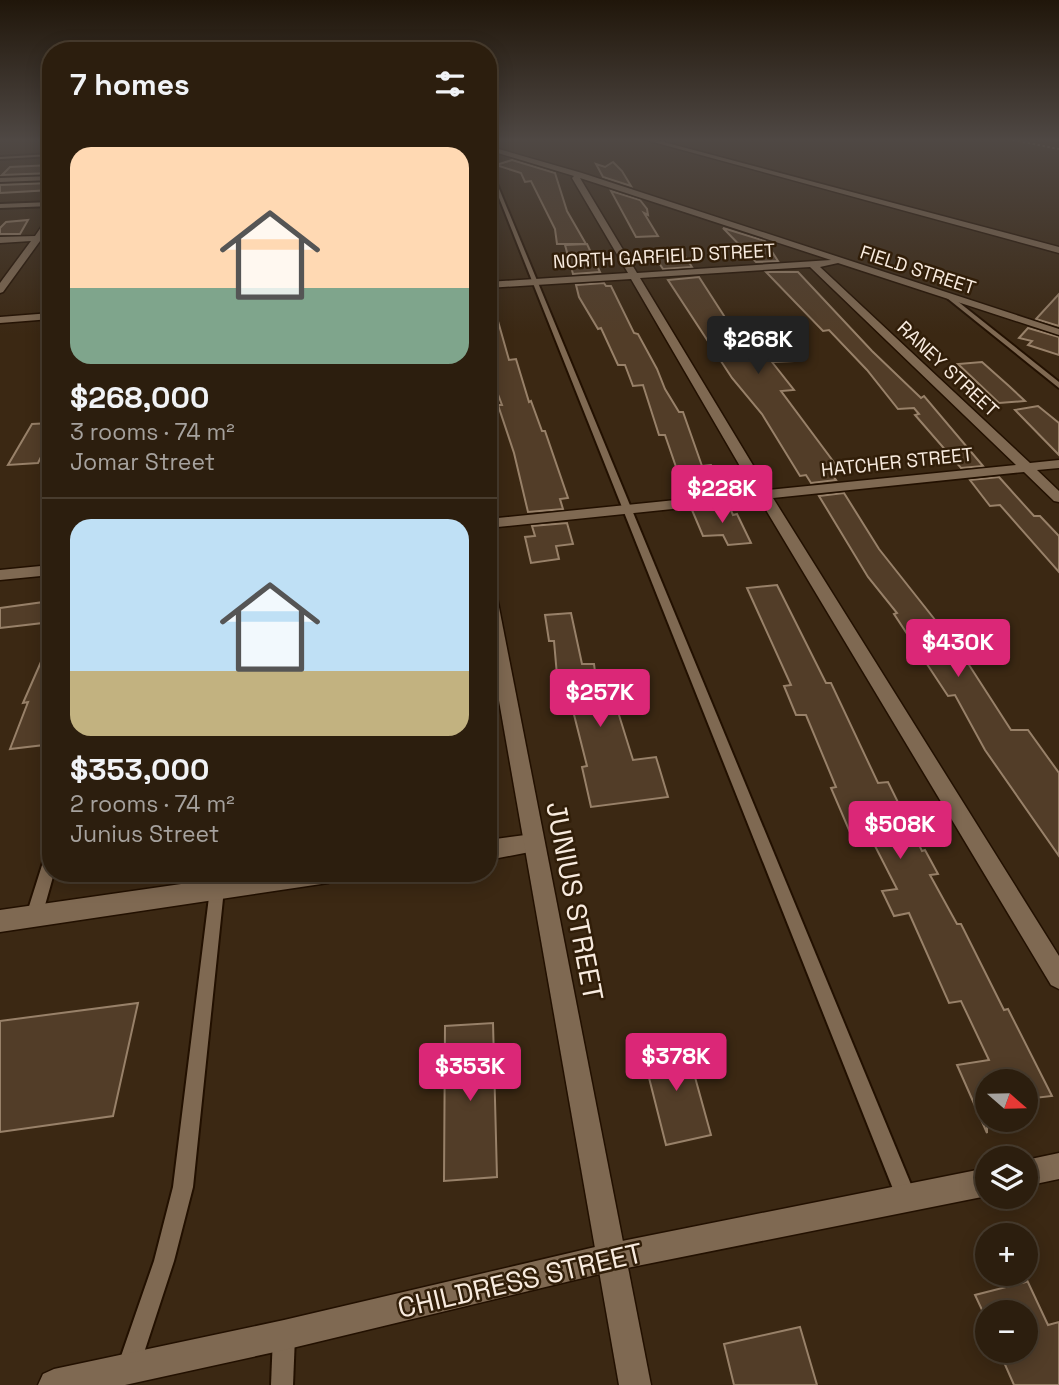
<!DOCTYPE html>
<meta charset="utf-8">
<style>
:root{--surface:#2c1e0e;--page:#382b1c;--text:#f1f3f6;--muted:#a6a29e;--line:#483c2e;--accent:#db2777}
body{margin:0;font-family:"Space Grotesk",sans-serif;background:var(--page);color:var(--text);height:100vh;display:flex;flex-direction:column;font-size:26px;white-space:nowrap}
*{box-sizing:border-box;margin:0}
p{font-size:23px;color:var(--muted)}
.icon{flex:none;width:38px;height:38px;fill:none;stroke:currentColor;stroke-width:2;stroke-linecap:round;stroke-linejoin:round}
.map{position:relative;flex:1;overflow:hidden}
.side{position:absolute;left:42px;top:42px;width:455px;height:840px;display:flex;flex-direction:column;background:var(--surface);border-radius:28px;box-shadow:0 4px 18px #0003,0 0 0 2px var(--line)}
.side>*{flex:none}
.needle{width:46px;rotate:110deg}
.buttons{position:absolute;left:975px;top:1069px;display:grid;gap:14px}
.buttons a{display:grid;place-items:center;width:63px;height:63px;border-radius:50%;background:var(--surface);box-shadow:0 4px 18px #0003,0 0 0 2px var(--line);font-size:35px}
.price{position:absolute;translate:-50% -60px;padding:0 16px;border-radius:7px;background:var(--accent);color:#fff;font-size:23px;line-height:46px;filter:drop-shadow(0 2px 4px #0008)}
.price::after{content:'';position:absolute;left:50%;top:42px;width:21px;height:16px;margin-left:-10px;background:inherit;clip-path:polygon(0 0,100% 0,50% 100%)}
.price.on{background:#222;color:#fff}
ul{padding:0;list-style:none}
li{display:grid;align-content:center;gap:14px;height:371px;padding:0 28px}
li+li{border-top:2px solid var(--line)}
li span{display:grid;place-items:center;height:217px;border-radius:21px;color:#555}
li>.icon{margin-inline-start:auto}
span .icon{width:126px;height:126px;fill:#fffc;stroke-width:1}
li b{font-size:30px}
h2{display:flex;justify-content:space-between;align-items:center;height:84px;padding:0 28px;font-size:30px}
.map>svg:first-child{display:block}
.building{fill:#523d28;stroke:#988169;stroke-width:2}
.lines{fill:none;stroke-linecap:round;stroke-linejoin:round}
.service-casing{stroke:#221000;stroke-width:4}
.minor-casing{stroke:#221000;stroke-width:3}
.tertiary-casing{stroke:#221000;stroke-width:3}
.secondary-casing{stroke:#221000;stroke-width:3}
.path{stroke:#897967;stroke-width:2;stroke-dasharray:2.5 2.5;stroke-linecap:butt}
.service{fill:#7f6952;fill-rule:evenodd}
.minor{fill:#7f6952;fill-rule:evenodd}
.tertiary{fill:#7f6952;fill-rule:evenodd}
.secondary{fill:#7f6952;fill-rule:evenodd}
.labels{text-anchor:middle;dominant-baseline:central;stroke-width:5;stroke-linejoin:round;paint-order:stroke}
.far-street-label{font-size:19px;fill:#f8ebdf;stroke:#311e09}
.near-street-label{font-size:28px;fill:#f8ebdf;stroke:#311e09}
</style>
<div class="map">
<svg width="1059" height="1385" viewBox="0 0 1059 1385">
<rect width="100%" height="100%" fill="#3b2813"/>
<g class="building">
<polygon points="512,160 555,173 567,211 586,244 557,244 555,229 531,181 525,182 521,173 496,165"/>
<polygon points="613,162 622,171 631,186 603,177 596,164 605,167"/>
<polygon points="51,165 51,173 2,175 10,167"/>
<polygon points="51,183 51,190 0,193 0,185"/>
<polygon points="611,191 640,200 647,209 648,215 644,213 658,236 636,237"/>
<polygon points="28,220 20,234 0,234 0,228 6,222"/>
<polygon points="723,228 765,241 778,261 756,262"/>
<polygon points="587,244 600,272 573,274 565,245"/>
<polygon points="679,247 692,267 663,269 655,257"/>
<polygon points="766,272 798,272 872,351 921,398 924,396 983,466 961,468 915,415 919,414 914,408 898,409 867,370 829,330 823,331"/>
<polygon points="699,277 728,322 763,319 776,333 793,361 772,362 794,390 781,391 833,461 839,472 831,473 836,480 811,483 806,475 800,476 762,414 732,378 668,280"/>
<polygon points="604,283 606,286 611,286 634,333 638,334 657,369 665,389 679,412 683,412 702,466 711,465 723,493 686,496 665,435 659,435 643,385 633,386 625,365 618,365 601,328 598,329 579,297 576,285"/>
<polygon points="1059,294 1059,326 1036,319"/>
<polygon points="488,307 494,307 509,360 516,359 529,402 531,401 542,431 545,431 568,498 560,499 563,509 528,512 514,453 498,405 502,405 488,368"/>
<polygon points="1028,328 1059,337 1059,355 1028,345 1032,341 1019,338"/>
<polygon points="982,362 1009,386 1025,401 999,403 958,364"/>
<polygon points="1038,406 1059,423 1059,455 1015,410"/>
<polygon points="51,423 51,437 38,463 8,465 32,424"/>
<polygon points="999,477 1034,516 1040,516 1059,536 1059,572 1000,505 990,506 970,480"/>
<polygon points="844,493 879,549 962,654 1011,730 1028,730 1059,773 1059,856 985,750 955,695 948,696 894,614 897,613 868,577 819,496"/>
<polygon points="729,506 733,515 737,514 751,543 728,545 723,535 703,536 692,510"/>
<polygon points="567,523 573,544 556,546 559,559 531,563 525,537 535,536 532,526"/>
<polygon points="777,585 826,683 831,683 878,783 888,782 922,851 925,850 938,874 930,875 957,924 961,924 1004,1010 1008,1009 1052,1096 1026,1099 1026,1082 987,1082 987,1133 957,1065 989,1060 961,1001 949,1003 909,913 894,916 882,891 897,889 873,842 855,844 831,788 836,787 806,715 796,715 784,686 791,685 747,588"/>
<polygon points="51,601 51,622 0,628 0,608"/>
<polygon points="571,613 582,664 594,664 599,701 614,699 633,760 656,757 668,797 591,807 582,767 587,766 567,687 558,687 554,641 549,641 545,615"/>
<polygon points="51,639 51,725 44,745 10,749 28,702 23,703"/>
<polygon points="138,1003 113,1116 0,1132 0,1021"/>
<polygon points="493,1023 497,1177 444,1181 445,1026"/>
<polygon points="685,1041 711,1135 666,1145 642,1050"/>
<polygon points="1026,1278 1048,1325 1059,1322 1059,1385 1014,1385 999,1351 1026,1351 1026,1312 983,1312 975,1295 1026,1282"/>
<polygon points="800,1327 817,1385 734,1385 724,1344"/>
</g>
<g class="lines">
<g class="service-casing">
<g id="service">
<polygon points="51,154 51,156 0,159 0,157"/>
<polygon points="488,162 917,1199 914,1206 907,1209 900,1206 897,1199 488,170"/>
<polygon points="51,202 51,206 0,208 0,204"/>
<polygon points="947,296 951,296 1059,382 1059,388 947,298"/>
<polygon points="51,852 51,873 54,873 42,916 39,921 34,924 29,921 26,916 44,859 46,854"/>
<polygon points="217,882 222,884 224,889 193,1187 174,1261 140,1365 137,1373 129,1376 121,1373 118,1365 154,1261 173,1187 210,889 212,884"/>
<polygon points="284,1325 291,1329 295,1336 293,1385 271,1385 273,1336 277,1329"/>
</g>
</g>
<g class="minor-casing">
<g id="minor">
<path d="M488,146L582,173L1059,329V335L838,263L820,267L1030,463L1059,460V468L1037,470L1059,491V502L1054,501L1024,472L773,498L1059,956V989L1051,985L760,500L488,528V519L755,492L631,279L488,288V282L628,273L572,178L574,176L488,150ZM580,178L831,260L637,273ZM810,267L1016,465L768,490L640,278Z"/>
<polygon points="51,176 51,180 0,182 0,178"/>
<polygon points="48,217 51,217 51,225 43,236 49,238 40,241 3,292 0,293 0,283 31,241 0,243 0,237 35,236"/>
<polygon points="51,565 51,575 0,580 0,570"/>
<polygon points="533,834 540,836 543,843 540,850 488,860 488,840"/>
<polygon points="257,873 338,873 335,880 328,883 0,932 0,910"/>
<polygon points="1059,1153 1059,1179 1026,1186 1026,1160"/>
<polygon points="987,1168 987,1196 612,1271 284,1350 125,1385 38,1385 43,1374 54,1369 284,1320 612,1243"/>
</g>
</g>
<g class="tertiary-casing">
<g id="tertiary">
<polygon points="51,313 51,319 0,323 0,317"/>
<polygon points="488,587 496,592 651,1385 619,1385 488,638"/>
</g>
</g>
<g class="secondary-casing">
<polygon id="secondary" points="646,140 656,140 1059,247 1059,253"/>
</g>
<polyline class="path" points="1013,140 1059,149"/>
<use href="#service" class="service"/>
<use href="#minor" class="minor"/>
<use href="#tertiary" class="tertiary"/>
<use href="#secondary" class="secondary"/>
</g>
<linearGradient id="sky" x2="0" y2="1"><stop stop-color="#20160a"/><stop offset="0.42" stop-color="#4f4844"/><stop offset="1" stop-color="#4f4844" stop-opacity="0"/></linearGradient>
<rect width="1059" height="334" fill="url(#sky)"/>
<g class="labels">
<g class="far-street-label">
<text transform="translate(664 256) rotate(-3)">NORTH GARFIELD STREET</text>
<text transform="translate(918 270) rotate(18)">FIELD STREET</text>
<text transform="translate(948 369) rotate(43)">RANEY STREET</text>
<text transform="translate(897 462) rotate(-6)">HATCHER STREET</text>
</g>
<g class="near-street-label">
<text transform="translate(575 901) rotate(79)">JUNIUS STREET</text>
<text transform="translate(520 1280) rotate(-13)">CHILDRESS STREET</text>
</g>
</g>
</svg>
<div class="buttons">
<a><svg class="needle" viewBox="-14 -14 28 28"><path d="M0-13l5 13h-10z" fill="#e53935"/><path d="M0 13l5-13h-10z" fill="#a6a29e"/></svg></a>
<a><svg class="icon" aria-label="layers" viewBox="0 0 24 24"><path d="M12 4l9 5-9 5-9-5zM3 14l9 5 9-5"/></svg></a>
<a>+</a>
<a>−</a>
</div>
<b class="price on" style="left:758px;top:376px">$268K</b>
<b class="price" style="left:722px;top:525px">$228K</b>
<b class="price" style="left:958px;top:679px">$430K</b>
<b class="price" style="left:600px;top:729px">$257K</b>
<b class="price" style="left:900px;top:861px">$508K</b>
<b class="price" style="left:676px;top:1093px">$378K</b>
<b class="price" style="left:470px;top:1103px">$353K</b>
<section class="side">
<h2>7 homes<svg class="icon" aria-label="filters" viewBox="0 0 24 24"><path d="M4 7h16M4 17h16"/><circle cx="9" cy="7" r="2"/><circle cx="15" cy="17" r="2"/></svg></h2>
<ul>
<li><span style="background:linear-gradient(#ffd9b3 65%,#7fa58c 0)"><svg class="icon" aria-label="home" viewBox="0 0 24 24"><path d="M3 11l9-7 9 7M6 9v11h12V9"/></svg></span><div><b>$268,000</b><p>3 rooms · 74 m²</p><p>Jomar Street</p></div></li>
<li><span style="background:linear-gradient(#bfe0f5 70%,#c2b280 0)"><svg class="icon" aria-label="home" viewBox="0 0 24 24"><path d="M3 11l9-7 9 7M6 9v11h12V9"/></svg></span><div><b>$353,000</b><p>2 rooms · 74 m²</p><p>Junius Street</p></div></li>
</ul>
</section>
</div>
